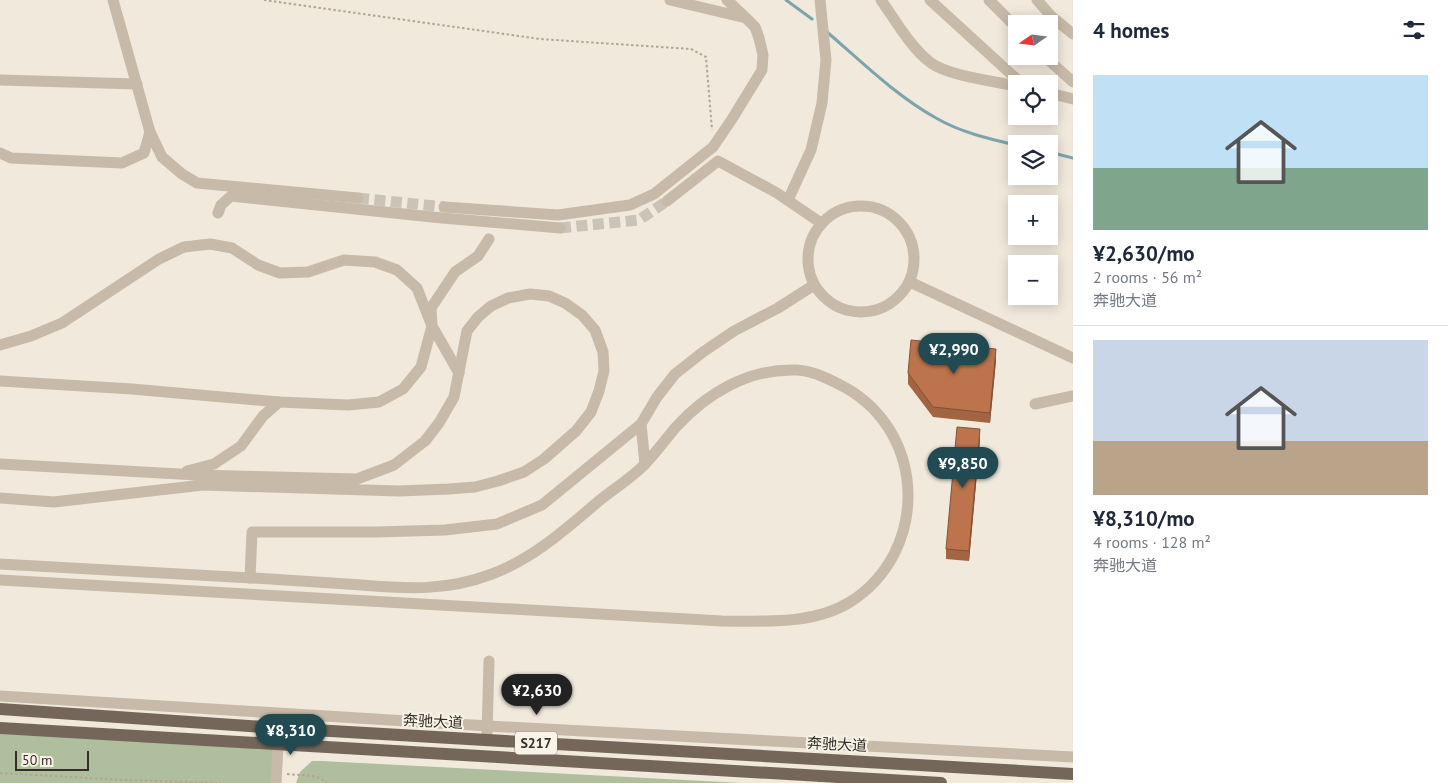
<!DOCTYPE html>
<meta charset="utf-8">
<style>
:root{--surface:#fff;--page:#f6f6f7;--text:#1f2937;--muted:#747a83;--line:#e0e1e3;--accent:#214a53}
body{margin:0;font-family:"PT Sans","Noto Sans SC",sans-serif;background:var(--page);color:var(--text);height:100vh;display:flex;flex-direction:column;font-size:19px;white-space:nowrap}
*{box-sizing:border-box;margin:0}
p{font-size:16px;color:var(--muted)}
.icon{flex:none;width:28px;height:28px;fill:none;stroke:currentColor;stroke-width:2;stroke-linecap:round;stroke-linejoin:round}
.map{position:relative;flex:1;overflow:hidden}
.drawer{display:flex;flex-direction:column;background:var(--surface);width:375px}
.drawer>*{flex:none}
.needle{width:32px;rotate:256deg}
.tools{position:absolute;left:1008px;top:15px;display:grid;gap:10px}
.tools a{display:grid;place-items:center;width:50px;height:50px;border-radius:0px;background:var(--surface);box-shadow:0 2px 12px #0003;font-size:25px}
.scale{position:absolute;left:15px;bottom:12px;width:74px;box-sizing:border-box;padding-left:5px;border:2px solid #342d28;border-top:0;font-size:14px;line-height:18px;white-space:nowrap;color:#342d28;-webkit-text-stroke:4px #f8f2e7;paint-order:stroke}
.price{position:absolute;translate:-50% -42px;padding:0 11px;border-radius:18px;background:var(--accent);color:#fff;font-size:16px;line-height:32px;filter:drop-shadow(0 1px 2px #0008)}
.price::after{content:'';position:absolute;left:50%;top:30px;width:15px;height:11px;margin-left:-8px;background:inherit;clip-path:polygon(0 0,100% 0,50% 100%)}
.price.on{background:#222;color:#fff}
ul{padding:0;list-style:none}
li{display:grid;align-content:center;gap:10px;height:265px;padding:0 20px}
li+li{border-top:1px solid var(--line)}
li span{display:grid;place-items:center;height:155px;border-radius:0px;color:#555}
li>.icon{margin-inline-start:auto}
span .icon{width:90px;height:90px;fill:#fffc;stroke-width:1}
li b{font-size:21px}
h2{display:flex;justify-content:space-between;align-items:center;height:60px;padding:0 20px;font-size:21px}
main{display:flex;flex:1;min-height:0}
.map>svg:first-child{display:block}
.green{fill:#afbe9d}
.lines{fill:none;stroke-linecap:round;stroke-linejoin:round}
.stream{stroke:#7da4ab;stroke-width:3}
.minor-tunnel{stroke:#cac3b8;stroke-width:11;stroke-dasharray:11 5.5;stroke-linecap:butt}
.path{stroke:#b3a493;stroke-width:2;stroke-dasharray:2.5 2.5;stroke-linecap:butt}
.minor{stroke:#c7baa8;stroke-width:11}
.major{stroke:#75665a;stroke-width:12}
.wall{fill:#a36441}
.shaded-wall{fill:#845135}
.building{fill:#bd744c;stroke:#845135}
.labels{text-anchor:middle;dominant-baseline:central;stroke-width:4;stroke-linejoin:round;paint-order:stroke}
.shield{fill:#f8f2e7;stroke:#6f6861;stroke-width:1}
.shield-label{font-size:14px;font-weight:bold;fill:#342d28}
.street-label{font-size:15px;fill:#342d28;stroke:#f8f2e7}
</style>
<main>
<div class="map">
<svg width="1073" height="783" viewBox="0 0 1073 783">
<rect width="100%" height="100%" fill="#f0e9dc"/>
<g class="green">
<polygon points="0,729 278,745 276,783 0,783"/>
<polygon points="312,761 322,761 742,783 296,783 300,772"/>
</g>
<g class="lines">
<g class="stream">
<polyline points="786,0 812,19"/>
<path d="M827,32C862,62 895,95 936,118C960,132 989,139 1016,145"/>
<polyline points="1049,152 1073,158"/>
</g>
<g class="minor-tunnel">
<polyline points="358,198 444,207"/>
<polyline points="560,228 639,220 667,201"/>
</g>
<g class="path">
<polyline points="264,0 540,39 691,49 706,57 712,130"/>
<polyline points="0,773 125,780 221,783"/>
<path d="M287,774C302,776 315,773 327,783"/>
</g>
<g class="minor">
<polyline points="113,0 150,132 162,157 182,174 197,183 358,198"/>
<polyline points="727,0 745,17"/>
<path d="M881,0C896,21 910,47 931,63C949,76 994,81 1016,86"/>
<polyline points="930,0 1022,84"/>
<polyline points="989,0 1016,27"/>
<polyline points="1037,0 1051,16 1073,34"/>
<polyline points="1044,56 1073,82"/>
<polyline points="0,80 137,84"/>
<polyline points="1049,93 1073,99"/>
<polyline points="0,153 11,158 122,163 144,153 150,132"/>
<polyline points="788,200 811,150 822,103 826,60 820,0"/>
<polyline points="667,201 718,161 777,193 821,223"/>
<circle cx="861" cy="259" r="53"/>
<polyline points="444,207 558,215 630,205 654,194 713,147 732,119 762,70 763,55 759,38 755,27 746,18 670,0"/>
<polyline points="218,213 221,205 231,196 442,218 560,228"/>
<polyline points="910,282 1073,358"/>
<polyline points="0,345 31,336 62,323 159,259 184,247 210,244 232,248 258,265 280,273 308,272 344,260 375,262 397,270 417,288 432,326 421,367 403,389 379,402 348,405 279,402 132,389 0,381"/>
<polyline points="459,373 432,326 431,308 455,272 478,256 489,239"/>
<polyline points="1035,404 1073,396"/>
<polyline points="0,464 197,475 357,479 394,465 425,441 439,423 454,397 467,331 478,317 491,306 508,298 530,294 549,296 565,303 582,315 595,330 603,352 604,371 599,391 591,412 576,431 544,459 524,472 498,481 475,487 449,489 399,491 203,485 54,502 0,498"/>
<polyline points="645,464 641,424 657,397 675,374 703,352 734,331 778,308 814,285"/>
<polyline points="187,471 214,464 241,446 263,416 279,402"/>
<path d="M0,564C90,569 180,574 270,579C301,581 331,583 362,585C409,589 447,591 492,574C533,559 567,528 600,500C615,488 633,477 646,463C657,451 666,439 676,427C707,393 749,368 797,370C814,371 831,380 846,388C927,434 929,552 850,602C813,625 764,621 722,621L0,580"/>
<polyline points="250,578 252,532 377,532 445,530 497,524 542,505 641,424"/>
<polyline points="0,696 488,726 1073,757"/>
<polyline points="487,734 489,661"/>
<polyline points="276,783 279,728"/>
</g>
<g class="major">
<polyline points="0,709 279,728 1073,774"/>
<polyline points="0,728 941,783"/>
</g>
</g>
<g class="wall">
<polygon points="996,360 990,423 933,417 908,384 908,373"/>
<polygon points="980,440 969,561 946,559 946,549"/>
</g>
<g class="shaded-wall">
<polygon points="996,349 996,360 990,423 990,413"/>
<polygon points="980,429 980,440 969,561 969,551"/>
</g>
<g class="building">
<polygon points="911,340 996,349 990,413 933,407 908,373"/>
<polygon points="957,427 980,429 969,551 946,549"/>
</g>
<g class="labels">
<rect class="shield" x="515" y="731.5" width="42" height="23" rx="4"/>
<g class="shield-label">
<text x="536" y="743">S217</text>
</g>
<g class="street-label">
<text transform="translate(433 721) rotate(3)">奔驰大道</text>
<text transform="translate(837 744) rotate(3)">奔驰大道</text>
</g>
</g>
</svg>
<div class="tools">
<a><svg class="needle" viewBox="-14 -14 28 28"><path d="M0-13l5 13h-10z" fill="#e53935"/><path d="M0 13l5-13h-10z" fill="#747a83"/></svg></a>
<a><svg class="icon" aria-label="locate" viewBox="0 0 24 24"><circle cx="12" cy="12" r="6"/><path d="M12 2v4M12 18v4M2 12h4M18 12h4"/></svg></a>
<a><svg class="icon" aria-label="layers" viewBox="0 0 24 24"><path d="M12 4l9 5-9 5-9-5zM3 14l9 5 9-5"/></svg></a>
<a>+</a>
<a>−</a>
</div>
<div class="scale">50 m</div>
<b class="price" style="left:954px;top:375px">¥2,990</b>
<b class="price" style="left:963px;top:489px">¥9,850</b>
<b class="price on" style="left:537px;top:716px">¥2,630</b>
<b class="price" style="left:291px;top:756px">¥8,310</b>
</div>
<section class="drawer">
<h2>4 homes<svg class="icon" aria-label="filters" viewBox="0 0 24 24"><path d="M4 7h16M4 17h16"/><circle cx="9" cy="7" r="2"/><circle cx="15" cy="17" r="2"/></svg></h2>
<ul>
<li><span style="background:linear-gradient(#bfe0f5 60%,#7fa58c 0)"><svg class="icon" aria-label="home" viewBox="0 0 24 24"><path d="M3 11l9-7 9 7M6 9v11h12V9"/></svg></span><div><b>¥2,630/mo</b><p>2 rooms · 56 m²</p><p>奔驰大道</p></div></li>
<li><span style="background:linear-gradient(#c9d6e8 65%,#b9a48a 0)"><svg class="icon" aria-label="home" viewBox="0 0 24 24"><path d="M3 11l9-7 9 7M6 9v11h12V9"/></svg></span><div><b>¥8,310/mo</b><p>4 rooms · 128 m²</p><p>奔驰大道</p></div></li>
</ul>
</section>
</main>
